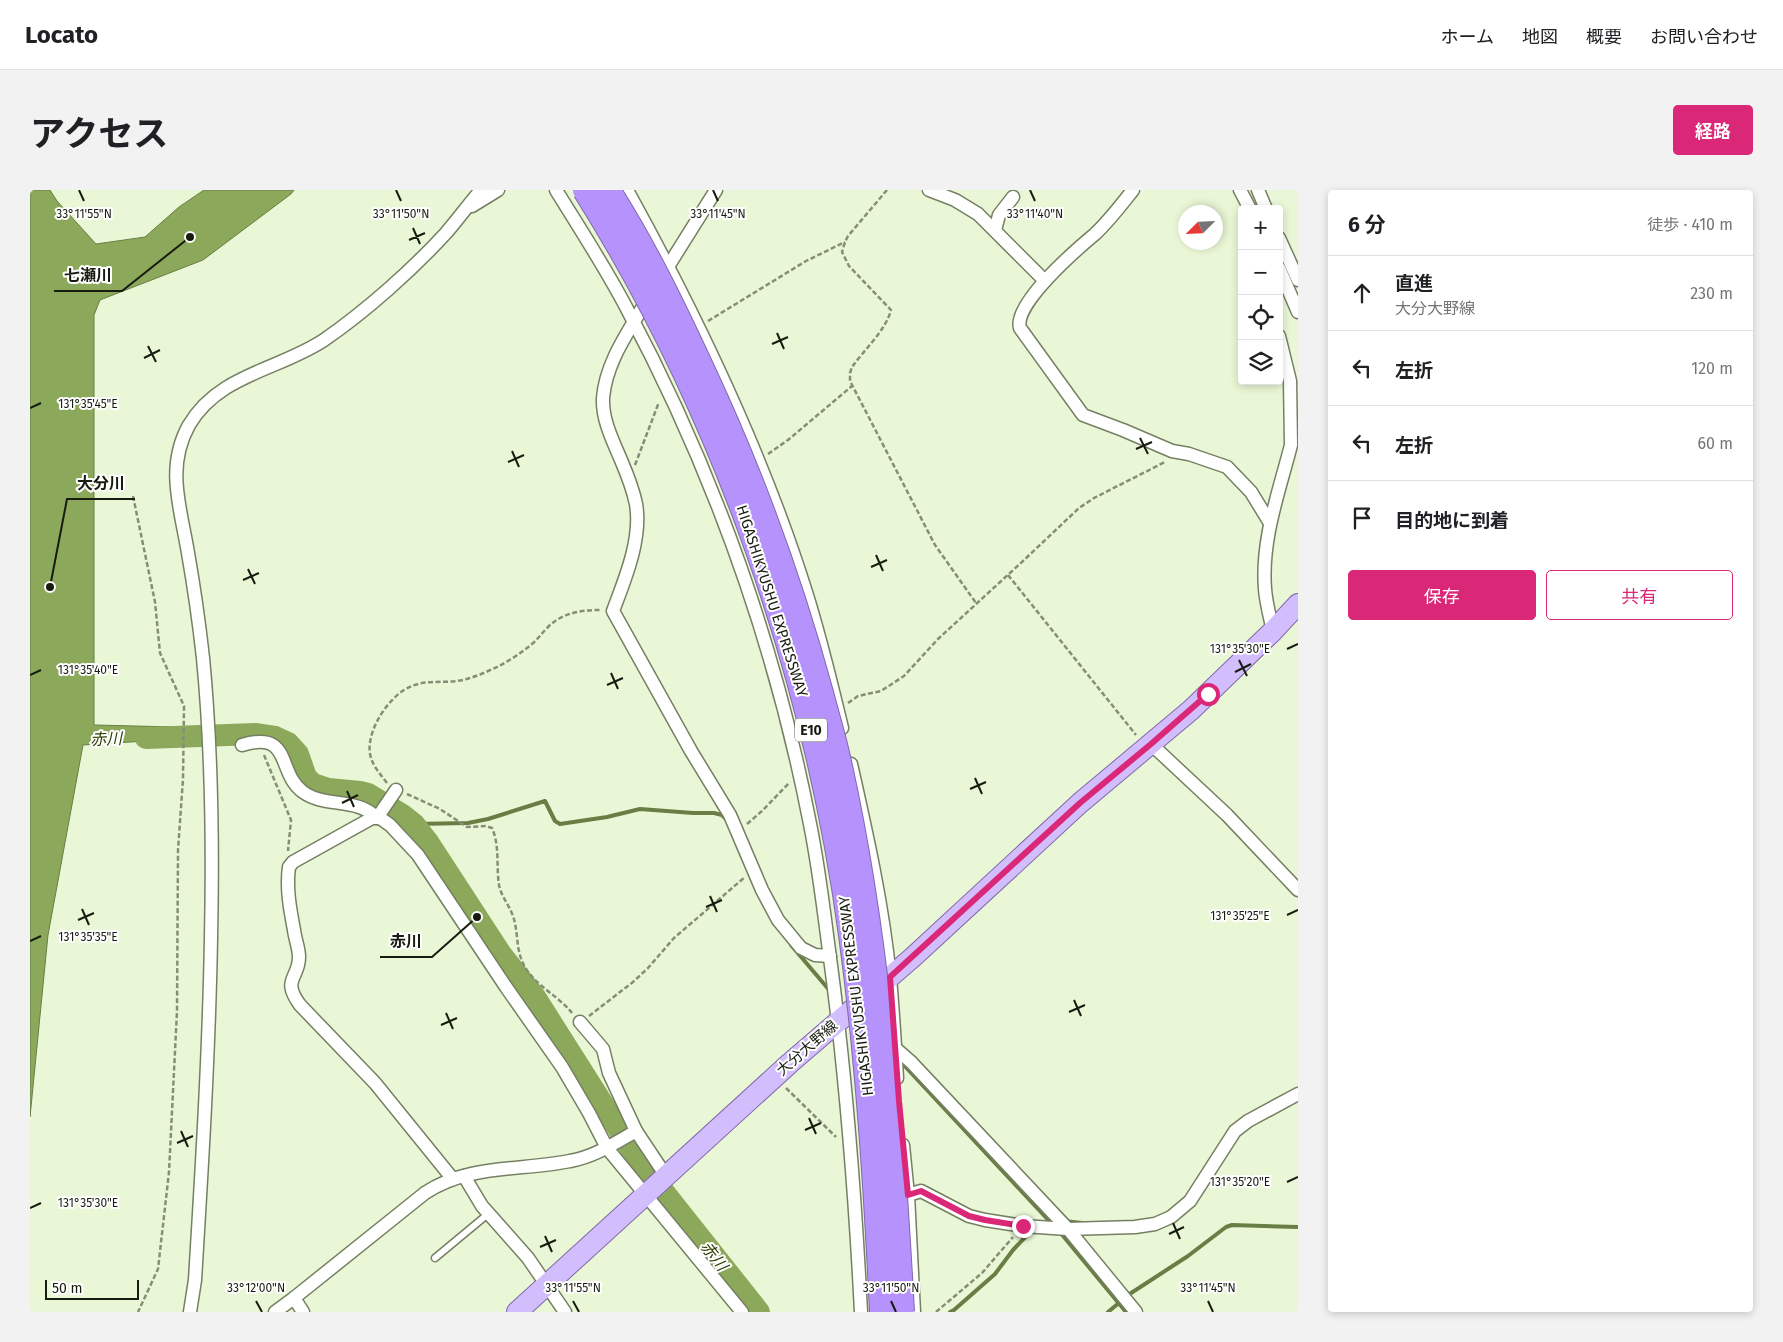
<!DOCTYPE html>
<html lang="ja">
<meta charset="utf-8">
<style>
:root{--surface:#fff;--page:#f2f2f2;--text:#202124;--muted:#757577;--line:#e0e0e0;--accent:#db2777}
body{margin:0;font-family:"Fira Sans","Noto Sans JP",sans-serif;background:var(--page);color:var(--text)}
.controls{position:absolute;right:15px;top:15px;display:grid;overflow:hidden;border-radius:5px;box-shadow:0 2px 8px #0003}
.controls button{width:45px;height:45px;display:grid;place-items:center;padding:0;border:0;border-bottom:1px solid var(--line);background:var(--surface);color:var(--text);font:25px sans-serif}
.compass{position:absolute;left:1148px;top:15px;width:45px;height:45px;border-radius:50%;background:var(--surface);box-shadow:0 2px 8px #0003;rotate:246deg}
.scale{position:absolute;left:15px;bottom:12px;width:94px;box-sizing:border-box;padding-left:5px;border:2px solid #181c10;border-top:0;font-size:14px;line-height:18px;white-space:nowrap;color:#181c10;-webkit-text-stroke:4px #fefefe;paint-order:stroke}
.stop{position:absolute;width:15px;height:15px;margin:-11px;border:4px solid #db2777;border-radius:50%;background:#fff}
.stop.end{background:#db2777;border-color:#fff;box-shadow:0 1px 5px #0008}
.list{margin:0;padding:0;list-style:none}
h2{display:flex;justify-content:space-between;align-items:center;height:65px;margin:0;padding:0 20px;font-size:21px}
h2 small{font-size:16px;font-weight:400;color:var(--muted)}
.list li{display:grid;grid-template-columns:32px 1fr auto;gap:15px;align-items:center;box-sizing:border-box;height:75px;padding:0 20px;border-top:1px solid var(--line)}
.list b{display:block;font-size:19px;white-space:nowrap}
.list p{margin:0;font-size:16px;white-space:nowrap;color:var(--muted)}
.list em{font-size:16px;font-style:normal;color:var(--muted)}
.actions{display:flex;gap:10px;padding:15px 20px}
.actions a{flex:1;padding:11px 0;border:1px solid var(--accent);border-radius:5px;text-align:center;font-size:18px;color:var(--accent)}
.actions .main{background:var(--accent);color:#fff}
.icon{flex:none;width:28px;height:28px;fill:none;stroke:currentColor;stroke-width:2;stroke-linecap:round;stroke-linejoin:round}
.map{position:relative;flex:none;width:1268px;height:1122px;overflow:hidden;border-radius:5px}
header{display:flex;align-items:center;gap:30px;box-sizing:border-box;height:70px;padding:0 25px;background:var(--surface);border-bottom:1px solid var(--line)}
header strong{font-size:24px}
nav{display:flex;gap:28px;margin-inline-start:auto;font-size:18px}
.intro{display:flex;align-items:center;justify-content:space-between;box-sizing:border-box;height:120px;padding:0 30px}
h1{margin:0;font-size:35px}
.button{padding:12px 22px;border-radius:5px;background:var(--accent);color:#fff;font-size:18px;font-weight:700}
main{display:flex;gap:30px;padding:0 30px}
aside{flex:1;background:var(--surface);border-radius:5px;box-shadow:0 2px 8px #0003}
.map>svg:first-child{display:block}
</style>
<header>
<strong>Locato</strong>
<nav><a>ホーム</a><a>地図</a><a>概要</a><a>お問い合わせ</a></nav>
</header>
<div class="intro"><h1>アクセス</h1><a class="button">経路</a></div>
<main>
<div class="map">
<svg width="1268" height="1122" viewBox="0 0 1268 1122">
<rect width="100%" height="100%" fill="#eaf7d6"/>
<polygon fill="#8ca85a" stroke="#697e44" points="0,0 20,0 27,11 66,54 115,47 149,17 174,0 264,0 261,4 173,70 70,110 64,125 64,535 147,537 148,549 53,555 18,745 0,927"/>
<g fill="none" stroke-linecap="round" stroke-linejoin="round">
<g stroke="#697e44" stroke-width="4">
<polyline points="384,634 438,633 458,629 515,611 525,631 530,634 577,627 610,619 663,623 684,623 692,625 696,629"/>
<polyline points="761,755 800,801"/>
<polyline points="870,871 1022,1034"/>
<polyline points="1034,1031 1052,1033"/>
<polyline points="1029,1041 1096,1122"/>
<polyline points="1095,1107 1158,1066 1196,1037 1202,1035 1268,1037"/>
<polyline points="920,1122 924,1120 965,1084 983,1060 1001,1041"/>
<polyline points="1078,1122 1090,1112"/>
</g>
<polyline stroke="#8ca85a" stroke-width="22" points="116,548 225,544 245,547 258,553 268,564 276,587 283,594 298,599 330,602 338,604 374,626 384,634 398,652 471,764 505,807 607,968 729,1122"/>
<defs>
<polyline id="lane" points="405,1068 458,1024"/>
<g id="street">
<path d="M 526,0 C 550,39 575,77 596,117 C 682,278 745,454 780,634 C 789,678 794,723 800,768 C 816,886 825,1004 831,1122"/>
<path d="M 597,0 C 666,125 733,265 776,402 C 790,446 801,492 812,538"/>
<polyline points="899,0 925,10 948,24 1015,91"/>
<path d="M 1103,0 C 1091,15 1079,31 1065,44 C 1047,59 983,114 990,138 L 1053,225 L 1093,240 L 1142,261 L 1159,264 L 1197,277 L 1221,302 L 1240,333"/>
<polyline points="1210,0 1220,19"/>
<polyline points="1228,0 1236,19"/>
<polyline points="442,16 468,0"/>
<polyline points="965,40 969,25 983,7"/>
<polyline points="1249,48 1268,90"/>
<polyline points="1249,78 1268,122"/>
<polyline points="634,83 686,0"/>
<path d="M 618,108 C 600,140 576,171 573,208 C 572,230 583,251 591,270 C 597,284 603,299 606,314 C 612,349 595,389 583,421 L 661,561 L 700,625 L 732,700 L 748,730 L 771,758 L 785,765 L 800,766"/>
<path d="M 1243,441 C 1240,427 1236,413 1235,399 C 1231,350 1249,302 1261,255 L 1260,191 L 1249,146"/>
<polyline points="1121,554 1197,625 1268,700"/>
<path d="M 212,555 C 263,540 246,582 273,602 C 295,618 327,607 347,628 L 366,600"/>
<path d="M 821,574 C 837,645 853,716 860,788 C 863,821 865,855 867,888"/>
<polyline points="550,832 573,859 579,883 606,941 636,986"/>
<polyline points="865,858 881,872 1038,1039 1106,1122"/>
<polyline points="873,955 878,1005 884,1122"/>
<polyline points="434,986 452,1016 498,1068 535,1122"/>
<path d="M 422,988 L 345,893 L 270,815 C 251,789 269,789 269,767 C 269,758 265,749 264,740 C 260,719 256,698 259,677 L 263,672 L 342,628 L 350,628 L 360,635 L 388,665 L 476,797 L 532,877 L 559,923 L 577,958 L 712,1122"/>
<polyline points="878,1005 891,1001 939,1026 955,1030 993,1036 1038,1039 1105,1037 1125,1034 1141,1027 1160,1011 1205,941 1218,931 1268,904"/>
<path d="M 264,1108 L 395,1003 C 438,974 491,981 540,971 C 564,967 585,953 606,941"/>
<path d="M 160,1122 L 165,1090 C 172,976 179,862 181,748 C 183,654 182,561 173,468 C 169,432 164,397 158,363 C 151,319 135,278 159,235 C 189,184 249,180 294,150 C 336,121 381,81 416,43 C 428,29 439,14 451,0"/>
<polyline points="245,1122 264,1108 273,1122"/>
</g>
<polyline id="primary" points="487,1122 760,873 882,768 1050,613 1161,520 1243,441 1268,414"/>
</defs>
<use href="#lane" stroke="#758063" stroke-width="9"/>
<use href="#street" stroke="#758063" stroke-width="15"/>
<use href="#primary" stroke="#7f69a9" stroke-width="22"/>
<g stroke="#868e77" stroke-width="2.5" stroke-dasharray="5 2.5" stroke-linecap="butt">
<path d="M 857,0 L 818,46 L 815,52 L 812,62 L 819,76 L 861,120 C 856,140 834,160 822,177 L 820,183 L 820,191 L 905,355 L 946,413"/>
<polyline points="678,131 776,71 815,52"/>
<polyline points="738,264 758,250 822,196"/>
<polyline points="605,275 629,212"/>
<polyline points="103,306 125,412 130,463 154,516 153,589 148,660 147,821 139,982 128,1079 108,1122"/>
<polyline points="978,385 1106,545"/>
<polyline points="818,513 828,506 851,501 874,486 908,449 993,371 1049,318 1064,308 1135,272"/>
<polyline points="234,565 261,630 258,661"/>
<path d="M 357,593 C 350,584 342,575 340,564 C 336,540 360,504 382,496 C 396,490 412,493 427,491 C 441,489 454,483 467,477 C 479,471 491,463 502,454 C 508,449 512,443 518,437 C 532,423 551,420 570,420"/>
<path d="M 377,604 L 410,619 L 437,637 L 456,636 L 462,638 C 470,656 466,676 469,695 C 471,706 479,715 483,726 C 488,740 486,757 492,771 C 501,794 527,804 542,823"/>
<polyline points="717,634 732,621 760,592"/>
<polyline points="559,826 603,792 618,778 644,748 715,687"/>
<polyline points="756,898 806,947"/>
<polyline points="906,1122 952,1083 983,1047"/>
</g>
<use href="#lane" stroke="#fff" stroke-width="6"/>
<use href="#street" stroke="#fff" stroke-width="12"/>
<use href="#primary" stroke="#d3befd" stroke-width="20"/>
<defs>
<g id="highway-bridge">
<path d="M 555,0 C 695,223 786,485 821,745 C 838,870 846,996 852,1122"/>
<path d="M 578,0 C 615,58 645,120 674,183 C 722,286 761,393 791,503 C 797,526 804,549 809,572 C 849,752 862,938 872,1122"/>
</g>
</defs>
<use href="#highway-bridge" stroke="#7f69a9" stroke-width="26" stroke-linecap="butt"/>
<use href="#highway-bridge" stroke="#b692fc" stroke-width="24"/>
</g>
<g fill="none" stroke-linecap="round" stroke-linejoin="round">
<polyline stroke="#db2777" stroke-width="6" points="993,1036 955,1030 939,1026 891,1001 878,1005 869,911 860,787 1050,613 1121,554 1178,504"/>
</g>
<path fill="none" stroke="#181c10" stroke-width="2" d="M 49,0 L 54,11M 366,0 L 371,11M 683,0 L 688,11M 1000,0 L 1005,11M 383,38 L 390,54M 379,50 L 395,43M 747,143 L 754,159M 742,154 L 758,147M 118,156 L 126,172M 114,168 L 130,160M 0,218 L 11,213M 1110,248 L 1118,264M 1106,259 L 1122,252M 482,261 L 489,277M 478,272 L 494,265M 846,365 L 853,381M 841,377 L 857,370M 218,379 L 225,394M 213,390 L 229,383M 1257,459 L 1268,454M 1209,470 L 1217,486M 1205,482 L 1221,474M 581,483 L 588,499M 0,485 L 11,480M 577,495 L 593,488M 945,588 L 952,604M 940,599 L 956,592M 317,601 L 324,617M 312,613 L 328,605M 680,706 L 687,722M 676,717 L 692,710M 52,719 L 59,735M 1257,725 L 1268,720M 48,730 L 64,723M 0,751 L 11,746M 1044,810 L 1051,826M 1039,822 L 1055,815M 416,823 L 423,839M 411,835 L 427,828M 779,928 L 786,944M 775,940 L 791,933M 151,941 L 158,957M 147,953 L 163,946M 1257,992 L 1268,987M 0,1018 L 11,1013M 1143,1033 L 1150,1049M 1139,1044 L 1154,1037M 515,1046 L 522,1062M 510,1057 L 526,1050M 226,1111 L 232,1122M 543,1111 L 549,1122M 861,1111 L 866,1122M 1178,1111 L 1183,1122"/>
<g text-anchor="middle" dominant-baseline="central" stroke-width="4" stroke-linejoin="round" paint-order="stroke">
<rect fill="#fefefe" stroke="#5d6057" stroke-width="1" x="765" y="528.5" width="32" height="23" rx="4"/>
<g font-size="14" font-weight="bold" fill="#181c10">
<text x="781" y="540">E10</text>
</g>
<g font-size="15" fill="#181c10" stroke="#fefefe">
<text transform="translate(742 411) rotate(72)">HIGASHIKYUSHU EXPRESSWAY</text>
<text transform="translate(826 806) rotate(-97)">HIGASHIKYUSHU EXPRESSWAY</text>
<text transform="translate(777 858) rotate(-41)">大分大野線</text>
</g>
<g font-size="16" font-style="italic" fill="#2e3f03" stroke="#fefefe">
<text transform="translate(76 549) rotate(-2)">赤川</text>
<text transform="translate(684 1066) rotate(52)">赤川</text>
</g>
</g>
<g font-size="12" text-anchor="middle" fill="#181c10" stroke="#fefefe" stroke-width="4" stroke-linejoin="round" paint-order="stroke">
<text x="54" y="28">33°11'55"N</text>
<text x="371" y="28">33°11'50"N</text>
<text x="688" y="28">33°11'45"N</text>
<text x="1005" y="28">33°11'40"N</text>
<text x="58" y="218">131°35'45"E</text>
<text x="1210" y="463">131°35'30"E</text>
<text x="58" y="484">131°35'40"E</text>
<text x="1210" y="730">131°35'25"E</text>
<text x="58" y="751">131°35'35"E</text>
<text x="1210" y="996">131°35'20"E</text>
<text x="58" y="1017">131°35'30"E</text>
<text x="226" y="1102">33°12'00"N</text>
<text x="543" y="1102">33°11'55"N</text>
<text x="861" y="1102">33°11'50"N</text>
<text x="1178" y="1102">33°11'45"N</text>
</g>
<path fill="none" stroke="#181c10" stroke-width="2" d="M160 47L92 101H24M20 397L37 309H105M447 727L402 767H350"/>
<g fill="#181c10" stroke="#fefefe" stroke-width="2">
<circle cx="160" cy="47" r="5"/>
<circle cx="20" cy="397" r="5"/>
<circle cx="447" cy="727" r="5"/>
</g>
<g font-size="16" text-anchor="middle" font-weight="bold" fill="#181c10" stroke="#fefefe" stroke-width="4" stroke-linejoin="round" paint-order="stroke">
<text x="58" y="91">七瀬川</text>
<text x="71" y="299">大分川</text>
<text x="376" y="757">赤川</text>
</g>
</svg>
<div class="controls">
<button>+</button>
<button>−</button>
<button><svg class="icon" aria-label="locate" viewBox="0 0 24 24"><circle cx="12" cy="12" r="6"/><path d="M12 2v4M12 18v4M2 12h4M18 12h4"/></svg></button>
<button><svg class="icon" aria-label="layers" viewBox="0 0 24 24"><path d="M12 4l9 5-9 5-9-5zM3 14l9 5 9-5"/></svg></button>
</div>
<svg class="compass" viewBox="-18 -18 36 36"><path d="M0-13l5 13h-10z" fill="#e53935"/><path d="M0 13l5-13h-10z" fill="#757577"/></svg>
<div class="scale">50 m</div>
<div class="stop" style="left:1178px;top:504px"></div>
<div class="stop end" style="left:993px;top:1036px"></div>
</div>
<aside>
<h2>6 分<small>徒歩 · 410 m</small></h2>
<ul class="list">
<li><svg class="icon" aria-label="ahead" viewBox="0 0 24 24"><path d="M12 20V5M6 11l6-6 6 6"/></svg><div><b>直進</b><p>大分大野線</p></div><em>230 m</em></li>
<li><svg class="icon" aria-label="left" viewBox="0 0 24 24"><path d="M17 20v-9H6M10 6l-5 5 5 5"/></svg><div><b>左折</b></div><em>120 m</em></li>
<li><svg class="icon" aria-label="left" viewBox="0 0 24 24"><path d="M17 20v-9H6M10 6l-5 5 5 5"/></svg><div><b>左折</b></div><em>60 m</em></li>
<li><svg class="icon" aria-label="arrive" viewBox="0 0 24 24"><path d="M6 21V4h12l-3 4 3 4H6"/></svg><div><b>目的地に到着</b></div></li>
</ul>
<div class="actions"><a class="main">保存</a><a>共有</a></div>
</aside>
</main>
